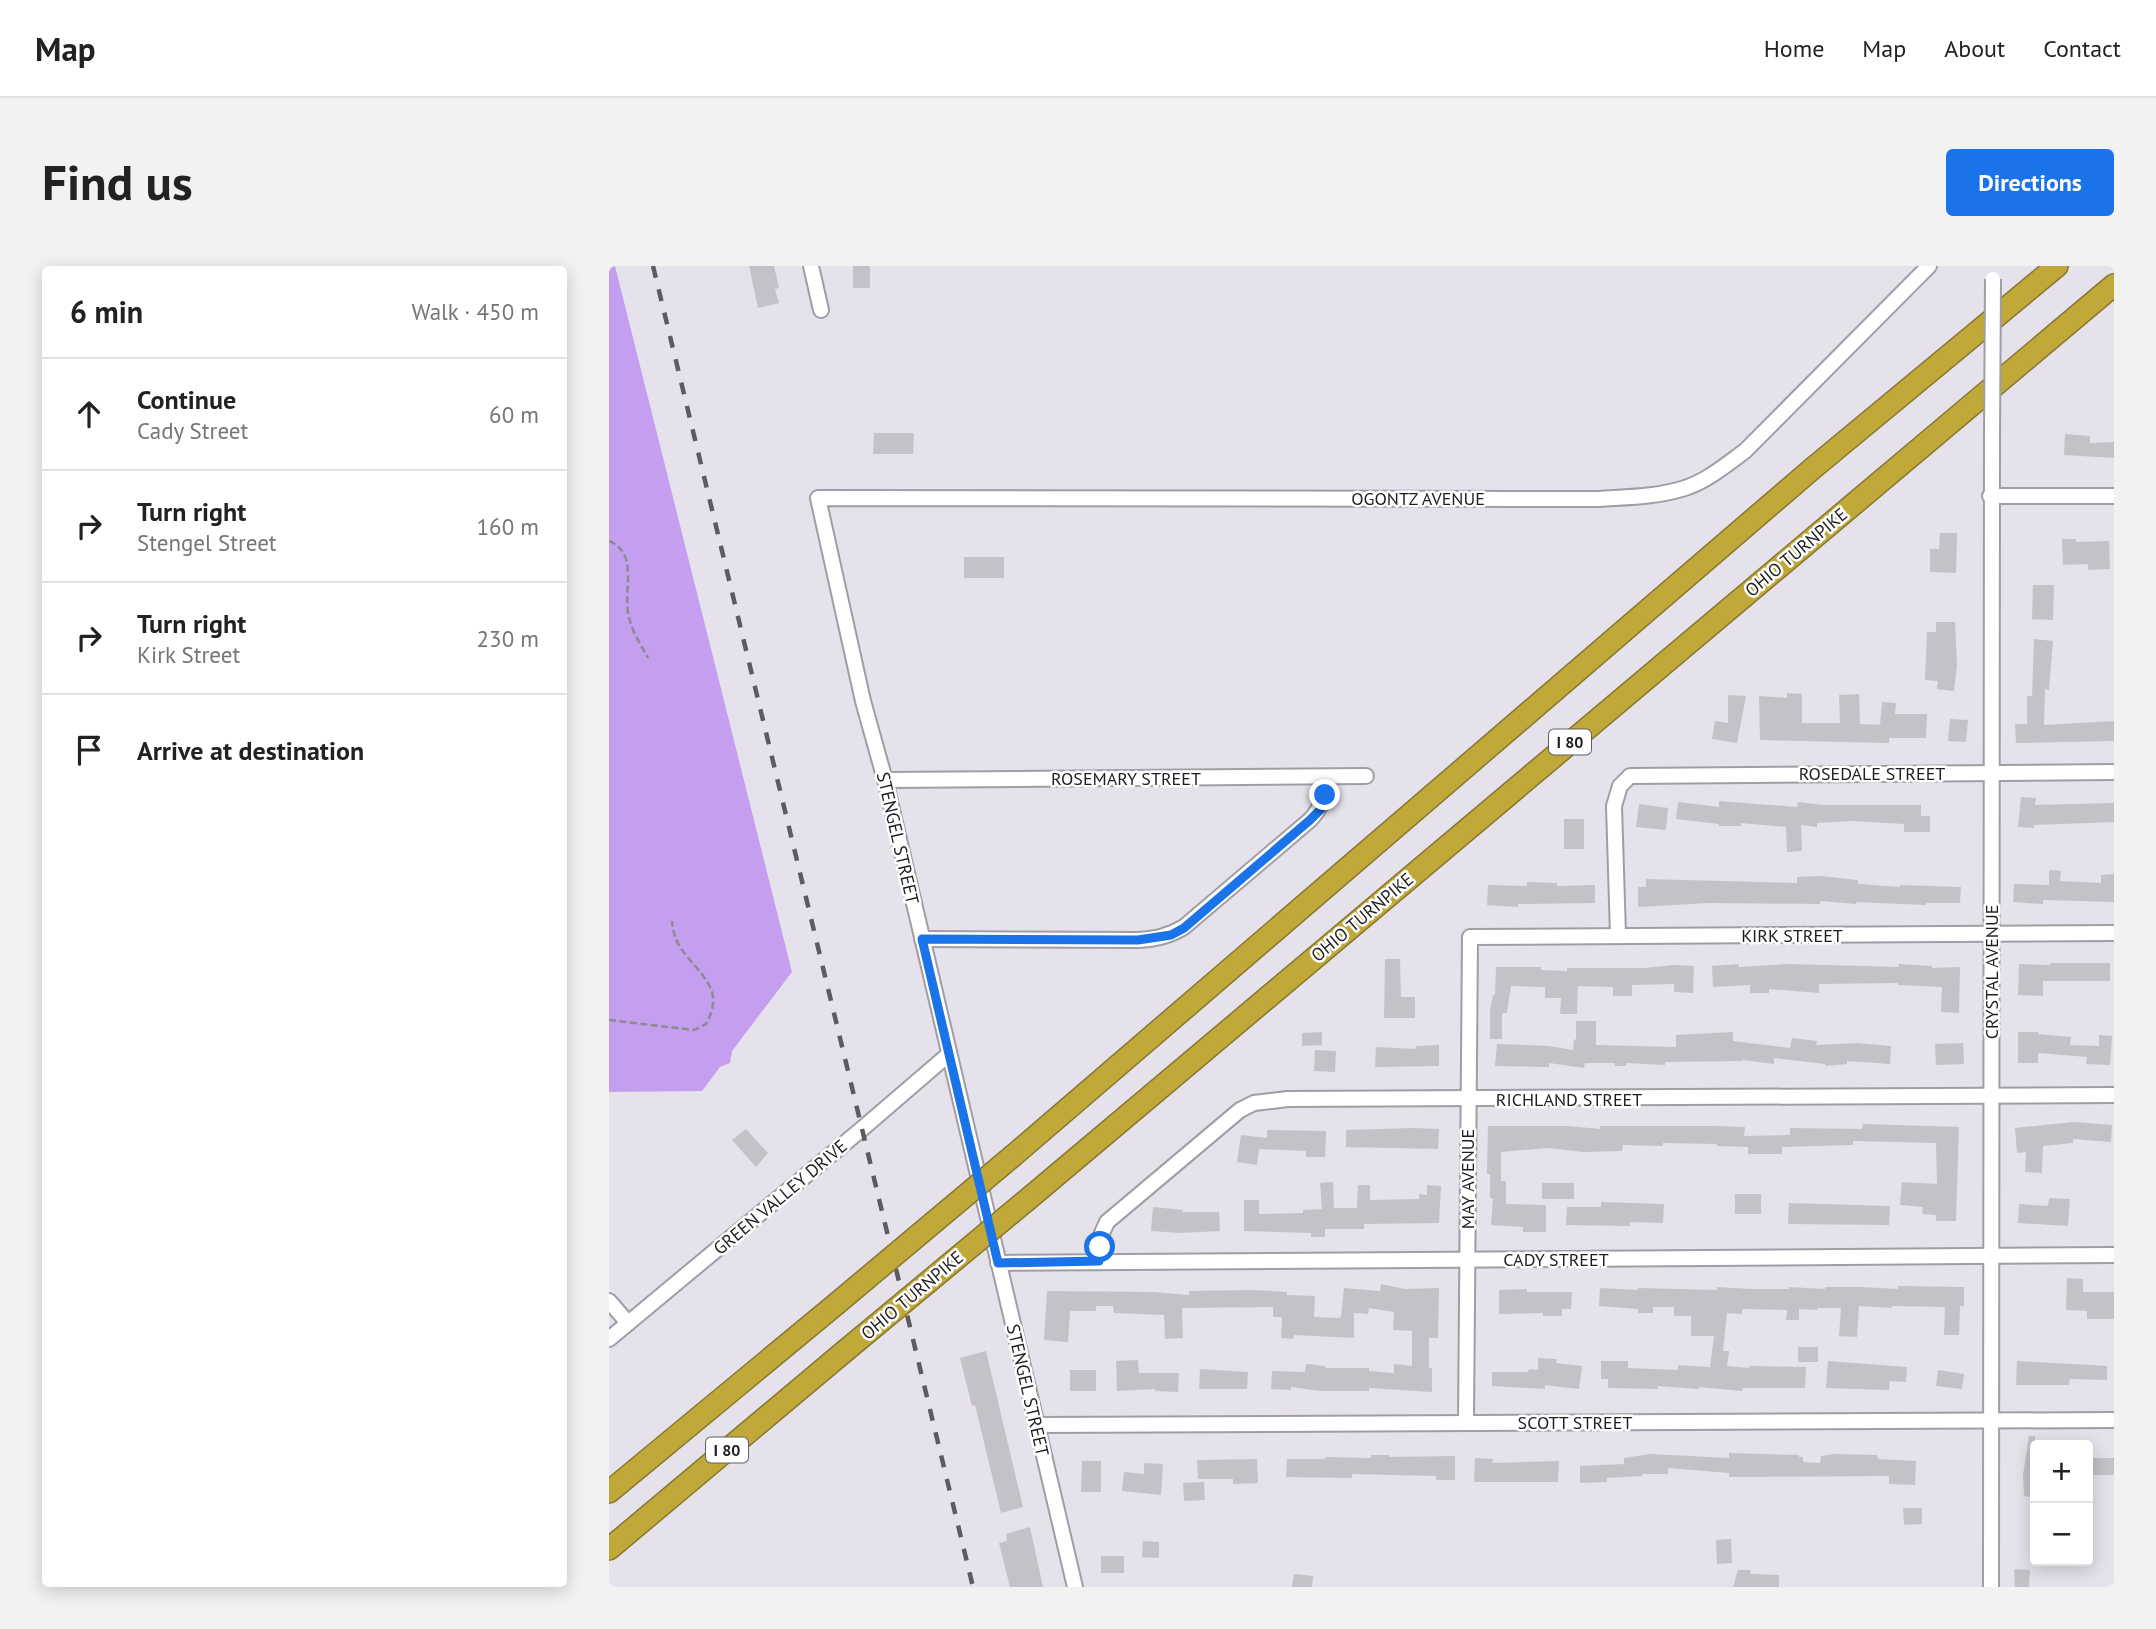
<!DOCTYPE html>
<meta charset="utf-8">
<style>
:root{--surface:#fff;--page:#f2f2f2;--text:#222;--muted:#767676;--line:#e0e0e0;--accent:#1a73e8}
body{margin:0;font-family:"PT Sans",sans-serif;background:var(--page);color:var(--text)}
.controls{position:absolute;right:21px;bottom:21px;display:grid;overflow:hidden;border-radius:7px;box-shadow:0 4px 18px #0003}
.controls button{width:63px;height:63px;display:grid;place-items:center;padding:0;border:0;border-bottom:2px solid var(--line);background:var(--surface);color:var(--text);font:35px sans-serif}
.stop{position:absolute;width:21px;height:21px;margin:-16px;border:5px solid #1a73e8;border-radius:50%;background:#fff}
.stop.end{background:#1a73e8;border-color:#fff;box-shadow:0 2px 7px #0008}
.list{margin:0;padding:0;list-style:none}
h2{display:flex;justify-content:space-between;align-items:center;height:91px;margin:0;padding:0 28px;font-size:30px}
h2 small{font-size:23px;font-weight:400;color:var(--muted)}
.list li{display:grid;grid-template-columns:46px 1fr auto;gap:21px;align-items:center;box-sizing:border-box;height:112px;padding:0 28px;border-top:2px solid var(--line)}
.list b{display:block;font-size:26px;white-space:nowrap}
.list p{margin:0;font-size:23px;white-space:nowrap;color:var(--muted)}
.list em{font-size:23px;font-style:normal;color:var(--muted)}
.icon{flex:none;width:38px;height:38px;fill:none;stroke:currentColor;stroke-width:2;stroke-linecap:round;stroke-linejoin:round}
.map{position:relative;flex:none;width:1505px;height:1321px;overflow:hidden;border-radius:7px}
header{display:flex;align-items:center;gap:42px;box-sizing:border-box;height:98px;padding:0 35px;background:var(--surface);border-bottom:2px solid var(--line)}
header strong{font-size:33px}
nav{display:flex;gap:38px;margin-inline-start:auto;font-size:24px}
.intro{display:flex;align-items:center;justify-content:space-between;box-sizing:border-box;height:168px;padding:0 42px}
h1{margin:0;font-size:49px}
.button{padding:18px 32px;border-radius:7px;background:var(--accent);color:#fff;font-size:24px;font-weight:700}
main{display:flex;gap:42px;padding:0 42px}
aside{flex:1;background:var(--surface);border-radius:7px;box-shadow:0 4px 18px #0003}
.map>svg:first-child{display:block}
</style>
<header>
<strong>Map</strong>
<nav><a>Home</a><a>Map</a><a>About</a><a>Contact</a></nav>
</header>
<div class="intro"><h1>Find us</h1><a class="button">Directions</a></div>
<main>
<aside>
<h2>6 min<small>Walk · 450 m</small></h2>
<ul class="list">
<li><svg class="icon" aria-label="ahead" viewBox="0 0 24 24"><path d="M12 20V5M6 11l6-6 6 6"/></svg><div><b>Continue</b><p>Cady Street</p></div><em>60 m</em></li>
<li><svg class="icon" aria-label="right" viewBox="0 0 24 24"><path d="M7 20v-9h11M14 6l5 5-5 5"/></svg><div><b>Turn right</b><p>Stengel Street</p></div><em>160 m</em></li>
<li><svg class="icon" aria-label="right" viewBox="0 0 24 24"><path d="M7 20v-9h11M14 6l5 5-5 5"/></svg><div><b>Turn right</b><p>Kirk Street</p></div><em>230 m</em></li>
<li><svg class="icon" aria-label="arrive" viewBox="0 0 24 24"><path d="M6 21V4h12l-3 4 3 4H6"/></svg><div><b>Arrive at destination</b></div></li>
</ul>
</aside>
<div class="map">
<svg width="1505" height="1321" viewBox="0 0 1505 1321">
<rect width="100%" height="100%" fill="#e6e2eb"/>
<polygon fill="#c49fef" points="0,0 6,0 183,706 123,785 121,797 111,801 93,825 0,826"/>
<g fill="#c4c1c9">
<polygon points="140,0 165,0 170,22 166,23 170,37 149,42"/>
<rect x="244" y="0" width="17" height="22"/>
<polygon points="265,167 305,167 304,188 264,188"/>
<polygon points="1456,168 1481,170 1481,177 1505,176 1505,192 1455,189"/>
<polygon points="1331,267 1348,267 1347,307 1321,306 1321,283 1330,283"/>
<polygon points="1453,273 1467,273 1467,276 1500,275 1501,303 1479,304 1479,298 1454,299"/>
<rect x="355" y="291" width="40" height="21"/>
<polygon points="1424,319 1445,319 1444,354 1423,353"/>
<polygon points="1327,356 1346,356 1348,399 1345,425 1328,423 1329,415 1316,414 1318,366 1327,366"/>
<polygon points="1425,373 1444,375 1440,424 1436,423 1435,459 1505,455 1505,475 1407,477 1406,458 1418,458 1418,430 1423,430"/>
<polygon points="1178,427 1193,428 1193,457 1231,457 1230,429 1250,428 1251,458 1271,459 1273,436 1287,437 1286,448 1318,448 1317,472 1280,472 1280,477 1151,474 1150,430 1178,432"/>
<polygon points="1119,429 1137,430 1128,477 1103,473 1106,455 1119,457"/>
<polygon points="1341,453 1359,454 1357,476 1339,475"/>
<polygon points="1412,531 1427,532 1426,539 1505,537 1505,556 1425,559 1425,562 1409,561"/>
<polygon points="1110,535 1188,541 1189,536 1214,539 1312,539 1312,550 1321,550 1321,566 1295,566 1295,558 1244,555 1208,557 1208,561 1192,559 1193,585 1178,586 1177,561 1132,557 1132,560 1110,560 1110,558 1067,553 1069,536 1110,541"/>
<polygon points="1030,538 1059,542 1057,564 1027,561"/>
<rect x="955" y="553" width="20" height="30"/>
<polygon points="1440,604 1452,605 1451,615 1492,617 1492,609 1505,608 1505,636 1434,634 1434,638 1404,636 1405,618 1440,619"/>
<polygon points="1211,610 1249,614 1249,618 1291,621 1291,619 1352,621 1351,637 1317,637 1317,639 1247,636 1247,638 1211,635 1211,638 1100,637 1029,641 1029,621 1037,621 1037,613 1188,617 1188,611"/>
<polygon points="918,616 948,617 948,620 986,619 986,637 909,638 909,641 878,639 879,619 918,620"/>
<polygon points="776,693 791,693 792,731 806,731 806,752 775,752"/>
<polygon points="1441,697 1501,697 1501,715 1434,715 1434,730 1409,729 1410,698 1441,699"/>
<polygon points="1130,698 1130,701 1179,698 1290,701 1290,698 1323,700 1323,702 1351,701 1350,747 1332,746 1333,721 1289,719 1289,717 1210,718 1210,727 1160,723 1160,727 1141,727 1141,719 1104,721 1103,700"/>
<polygon points="1066,699 1085,700 1084,727 1065,726 1065,718 1023,719 1023,730 1004,730 1004,721 969,720 968,748 951,748 952,732 936,732 936,721 902,720 898,747 893,747 893,773 881,773 881,745 884,729 886,729 887,701 932,701 932,704 958,705 958,702 1035,702"/>
<polygon points="967,755 987,755 987,779 1067,781 1067,769 1124,766 1124,775 1181,782 1183,772 1208,775 1207,779 1248,777 1282,780 1281,798 1238,795 1238,798 1216,800 1216,798 1165,792 1165,798 1133,794 1133,795 1056,796 1056,799 1017,797 1017,800 1006,800 1006,797 976,797 975,802 940,797 940,801 886,800 888,778 940,780 964,784 965,773 967,774"/>
<polygon points="713,766 713,779 693,780 693,767"/>
<polygon points="1409,766 1429,766 1429,768 1462,771 1461,779 1490,780 1490,769 1503,770 1501,799 1477,798 1478,791 1429,787 1429,797 1409,797"/>
<polygon points="1354,777 1355,798 1327,799 1326,778"/>
<polygon points="830,779 830,800 766,801 767,781 807,783 807,780"/>
<polygon points="706,784 727,785 726,806 705,805"/>
<polygon points="1465,856 1503,859 1502,876 1464,873 1464,877 1434,880 1433,907 1416,906 1417,886 1408,887 1406,862"/>
<polygon points="1254,858 1350,861 1347,955 1327,955 1327,949 1313,948 1314,941 1291,939 1293,916 1328,918 1327,877 1244,875 1244,879 1173,881 1173,888 1139,888 1139,881 1108,880 1108,878 1054,877 1054,880 1014,879 1013,885 975,886 939,882 892,886 892,915 897,915 897,938 937,939 937,966 914,966 914,961 882,959 884,932 881,932 881,908 878,908 879,860 959,860 991,863 991,860 1109,860 1136,861 1135,870 1181,869 1181,862 1253,863"/>
<polygon points="804,862 830,863 829,883 737,881 737,864"/>
<polygon points="137,863 159,887 147,901 123,874"/>
<polygon points="658,864 717,865 716,891 697,891 697,885 650,883 648,899 628,896 632,869 658,872"/>
<polygon points="724,916 725,942 748,942 749,919 761,919 761,934 810,933 810,928 818,929 818,919 832,920 830,957 755,958 755,963 716,963 716,971 702,971 702,967 635,965 635,934 650,934 650,948 694,947 694,944 713,943 711,917"/>
<rect x="933" y="917" width="32" height="16"/>
<rect x="1126" y="928" width="26" height="20"/>
<polygon points="1440,932 1461,933 1459,960 1409,957 1410,938 1439,940"/>
<polygon points="992,936 1055,938 1054,957 1021,956 1021,960 957,959 958,941 992,941"/>
<polygon points="1180,937 1281,940 1280,959 1179,958"/>
<polygon points="544,941 574,944 574,946 610,946 611,965 572,967 542,965"/>
<polygon points="1458,1012 1474,1013 1474,1026 1505,1026 1505,1053 1478,1053 1478,1045 1457,1044"/>
<polygon points="772,1018 796,1023 830,1022 829,1072 820,1072 820,1102 823,1102 823,1126 760,1122 760,1125 711,1125 682,1121 682,1124 662,1123 663,1105 696,1106 697,1098 716,1100 716,1102 760,1102 760,1105 785,1107 785,1098 803,1100 803,1065 784,1064 785,1046 760,1042 759,1048 745,1047 745,1072 685,1069 684,1073 672,1072 673,1051 664,1051 664,1041 573,1042 574,1072 556,1073 555,1049 505,1047 504,1040 487,1040 487,1045 461,1045 459,1076 435,1074 438,1025 545,1026 580,1029 580,1025 645,1024 678,1026 678,1029 706,1030 705,1051 728,1052 732,1051 735,1022 771,1025"/>
<polygon points="1289,1020 1355,1021 1355,1040 1351,1040 1350,1069 1335,1069 1336,1041 1283,1040 1282,1042 1250,1040 1248,1071 1230,1070 1232,1042 1208,1042 1208,1044 1190,1043 1190,1054 1177,1054 1178,1044 1133,1043 1133,1048 1118,1047 1114,1085 1120,1085 1118,1100 1140,1102 1140,1100 1197,1101 1196,1122 1134,1122 1133,1125 1090,1121 1090,1123 1049,1120 1049,1123 999,1122 999,1113 992,1113 992,1095 1019,1095 1019,1102 1069,1104 1069,1099 1101,1101 1105,1070 1082,1070 1082,1050 1065,1050 1065,1041 1044,1041 1044,1047 1029,1047 1029,1043 990,1040 991,1022 1029,1024 1029,1022 1108,1024 1108,1021 1141,1023 1180,1023 1180,1021 1216,1023 1216,1021 1252,1021 1289,1023"/>
<polygon points="918,1023 918,1026 963,1026 962,1043 953,1043 953,1050 934,1050 934,1047 890,1048 890,1024"/>
<rect x="1189" y="1081" width="20" height="15"/>
<polygon points="377,1085 414,1241 392,1247 366,1139 363,1140 351,1092"/>
<polygon points="929,1092 948,1093 947,1097 973,1100 970,1123 936,1119 936,1123 883,1120 883,1106 919,1106 920,1103 929,1104"/>
<polygon points="529,1094 530,1107 570,1107 569,1126 546,1125 546,1123 508,1125 507,1095"/>
<polygon points="1219,1095 1298,1101 1297,1116 1281,1115 1280,1124 1217,1122"/>
<polygon points="1408,1095 1498,1100 1498,1114 1461,1113 1460,1119 1407,1119"/>
<polygon points="591,1103 639,1106 638,1123 590,1123"/>
<rect x="461" y="1104" width="26" height="21"/>
<polygon points="1329,1104 1355,1108 1353,1123 1327,1120"/>
<polygon points="1420,1170 1426,1170 1426,1231 1415,1230 1414,1209"/>
<polygon points="1120,1187 1190,1189 1190,1191 1194,1191 1194,1196 1211,1197 1212,1190 1225,1188 1268,1189 1269,1193 1307,1195 1306,1219 1280,1218 1280,1210 1120,1211 1120,1207 1059,1202 1059,1208 1033,1208 1033,1210 998,1212 998,1216 971,1217 971,1200 1015,1198 1015,1192 1041,1188 1120,1192"/>
<polygon points="762,1189 780,1189 780,1191 846,1190 846,1214 827,1214 827,1210 743,1208 743,1212 677,1211 678,1193 716,1193 716,1191 762,1192"/>
<polygon points="866,1192 884,1193 883,1197 950,1195 949,1216 865,1216"/>
<rect x="1479" y="1192" width="26" height="17"/>
<polygon points="648,1193 649,1217 624,1218 624,1213 589,1213 588,1194"/>
<polygon points="473,1195 492,1195 492,1226 472,1226"/>
<polygon points="535,1197 554,1198 552,1229 513,1225 515,1206 535,1208"/>
<polygon points="595,1216 596,1234 575,1235 574,1217"/>
<polygon points="1294,1242 1313,1242 1313,1258 1295,1259"/>
<polygon points="421,1261 434,1321 401,1321 390,1277 398,1275 397,1268"/>
<polygon points="1122,1273 1123,1297 1108,1298 1107,1274"/>
<polygon points="534,1275 550,1276 550,1292 533,1291"/>
<rect x="492" y="1290" width="23" height="17"/>
<polygon points="1405,1303 1421,1304 1420,1321 1406,1321"/>
<polygon points="1129,1304 1141,1304 1142,1308 1170,1309 1170,1321 1124,1321"/>
<polygon points="685,1308 704,1310 703,1321 683,1321"/>
</g>
<g fill="none" stroke-linecap="round" stroke-linejoin="round">
<defs>
<g id="minor">
<polyline points="202,0 212,44"/>
<polyline points="1381,230 1505,230"/>
<polyline points="276,514 757,510"/>
<polyline points="1009,669 1005,540 1011,520 1021,510 1505,506"/>
<path d="M 313,673 L 529,674 C 547,673 560,670 575,661 L 701,554 C 714,540 716,530 716,511"/>
<polyline points="490,995 493,967 498,956 631,844 645,837 679,833 1505,829"/>
<polyline points="389,997 1505,989"/>
<polyline points="0,1035 19,1057"/>
<polyline points="0,1073 254,862 340,788"/>
<polyline points="857,1156 861,671 1505,667"/>
<polyline points="428,1159 1505,1154"/>
<path d="M 466,1321 L 276,514 L 254,435 L 209,232 L 990,233 C 1019,231 1048,231 1076,222 C 1098,215 1118,198 1136,185 L 1320,0"/>
<polyline points="1382,1321 1383,169"/>
</g>
<g id="highway">
<polyline points="405,889 1203,203 1448,0"/>
<polyline points="418,934 1505,19"/>
<polyline points="0,1226 226,1039"/>
<polyline points="0,1283 236,1085"/>
</g>
</defs>
<use href="#minor" stroke="#a09da5" stroke-width="18"/>
<use href="#highway" stroke="#877730" stroke-width="24"/>
<g stroke="#8d8a91" stroke-width="2.5" stroke-dasharray="7 3.5" stroke-linecap="butt">
<path d="M 0,275 C 31,288 13,325 20,351 C 23,366 32,379 39,392"/>
<path d="M 0,754 L 85,764 L 97,758 C 100,752 104,744 104,737 C 107,717 81,697 71,681 C 66,673 64,665 63,655"/>
</g>
<use href="#minor" stroke="#fff" stroke-width="14"/>
<use href="#highway" stroke="#c0a839" stroke-width="21"/>
<polyline stroke="#5d5b60" stroke-width="4.5" stroke-dasharray="12 12" stroke-linecap="butt" points="44,0 364,1321"/>
<defs>
<polyline id="minor-bridge" points="1383,169 1384,13"/>
<g id="highway-bridge">
<polyline points="226,1039 405,889"/>
<polyline points="236,1085 418,934"/>
</g>
</defs>
<use href="#minor-bridge" stroke="#a09da5" stroke-width="18" stroke-linecap="butt"/>
<use href="#highway-bridge" stroke="#877730" stroke-width="24" stroke-linecap="butt"/>
<use href="#minor-bridge" stroke="#fff" stroke-width="14"/>
<use href="#highway-bridge" stroke="#c0a839" stroke-width="21"/>
</g>
<g fill="none" stroke-linecap="round" stroke-linejoin="round">
<polyline stroke="#1a73e8" stroke-width="9" points="491,981 490,995 389,997 313,673 529,674 562,669 575,662 701,554 712,543 716,529"/>
</g>
<g text-anchor="middle" dominant-baseline="central" stroke-width="5" stroke-linejoin="round" paint-order="stroke">
<g fill="#fff" stroke="#626163" stroke-width="2">
<rect x="940" y="463.5" width="42" height="25" rx="5"/>
<rect x="97" y="1171.5" width="42" height="25" rx="5"/>
</g>
<g font-size="16" font-weight="bold" fill="#1e1d20">
<text x="961" y="476">I 80</text>
<text x="118" y="1184">I 80</text>
</g>
<g font-size="18" fill="#1e1d20" stroke="#fff">
<text x="809" y="232">OGONTZ AVENUE</text>
<text transform="translate(1187 286) rotate(-40)">OHIO TURNPIKE</text>
<text x="1263" y="507">ROSEDALE STREET</text>
<text x="517" y="512">ROSEMARY STREET</text>
<text transform="translate(289 572) rotate(77)">STENGEL STREET</text>
<text transform="translate(753 651) rotate(-40)">OHIO TURNPIKE</text>
<text x="1183" y="669">KIRK STREET</text>
<text transform="translate(1382 706) rotate(-90)">CRYSTAL AVENUE</text>
<text x="960" y="833">RICHLAND STREET</text>
<text transform="translate(858 913) rotate(-90)">MAY AVENUE</text>
<text transform="translate(171 931) rotate(-40)">GREEN VALLEY DRIVE</text>
<text x="947" y="993">CADY STREET</text>
<text transform="translate(303 1029) rotate(-40)">OHIO TURNPIKE</text>
<text transform="translate(419 1124) rotate(77)">STENGEL STREET</text>
<text x="966" y="1156">SCOTT STREET</text>
</g>
</g>
</svg>
<div class="controls">
<button>+</button>
<button>−</button>
</div>
<div class="stop" style="left:491px;top:981px"></div>
<div class="stop end" style="left:716px;top:529px"></div>
</div>
</main>
